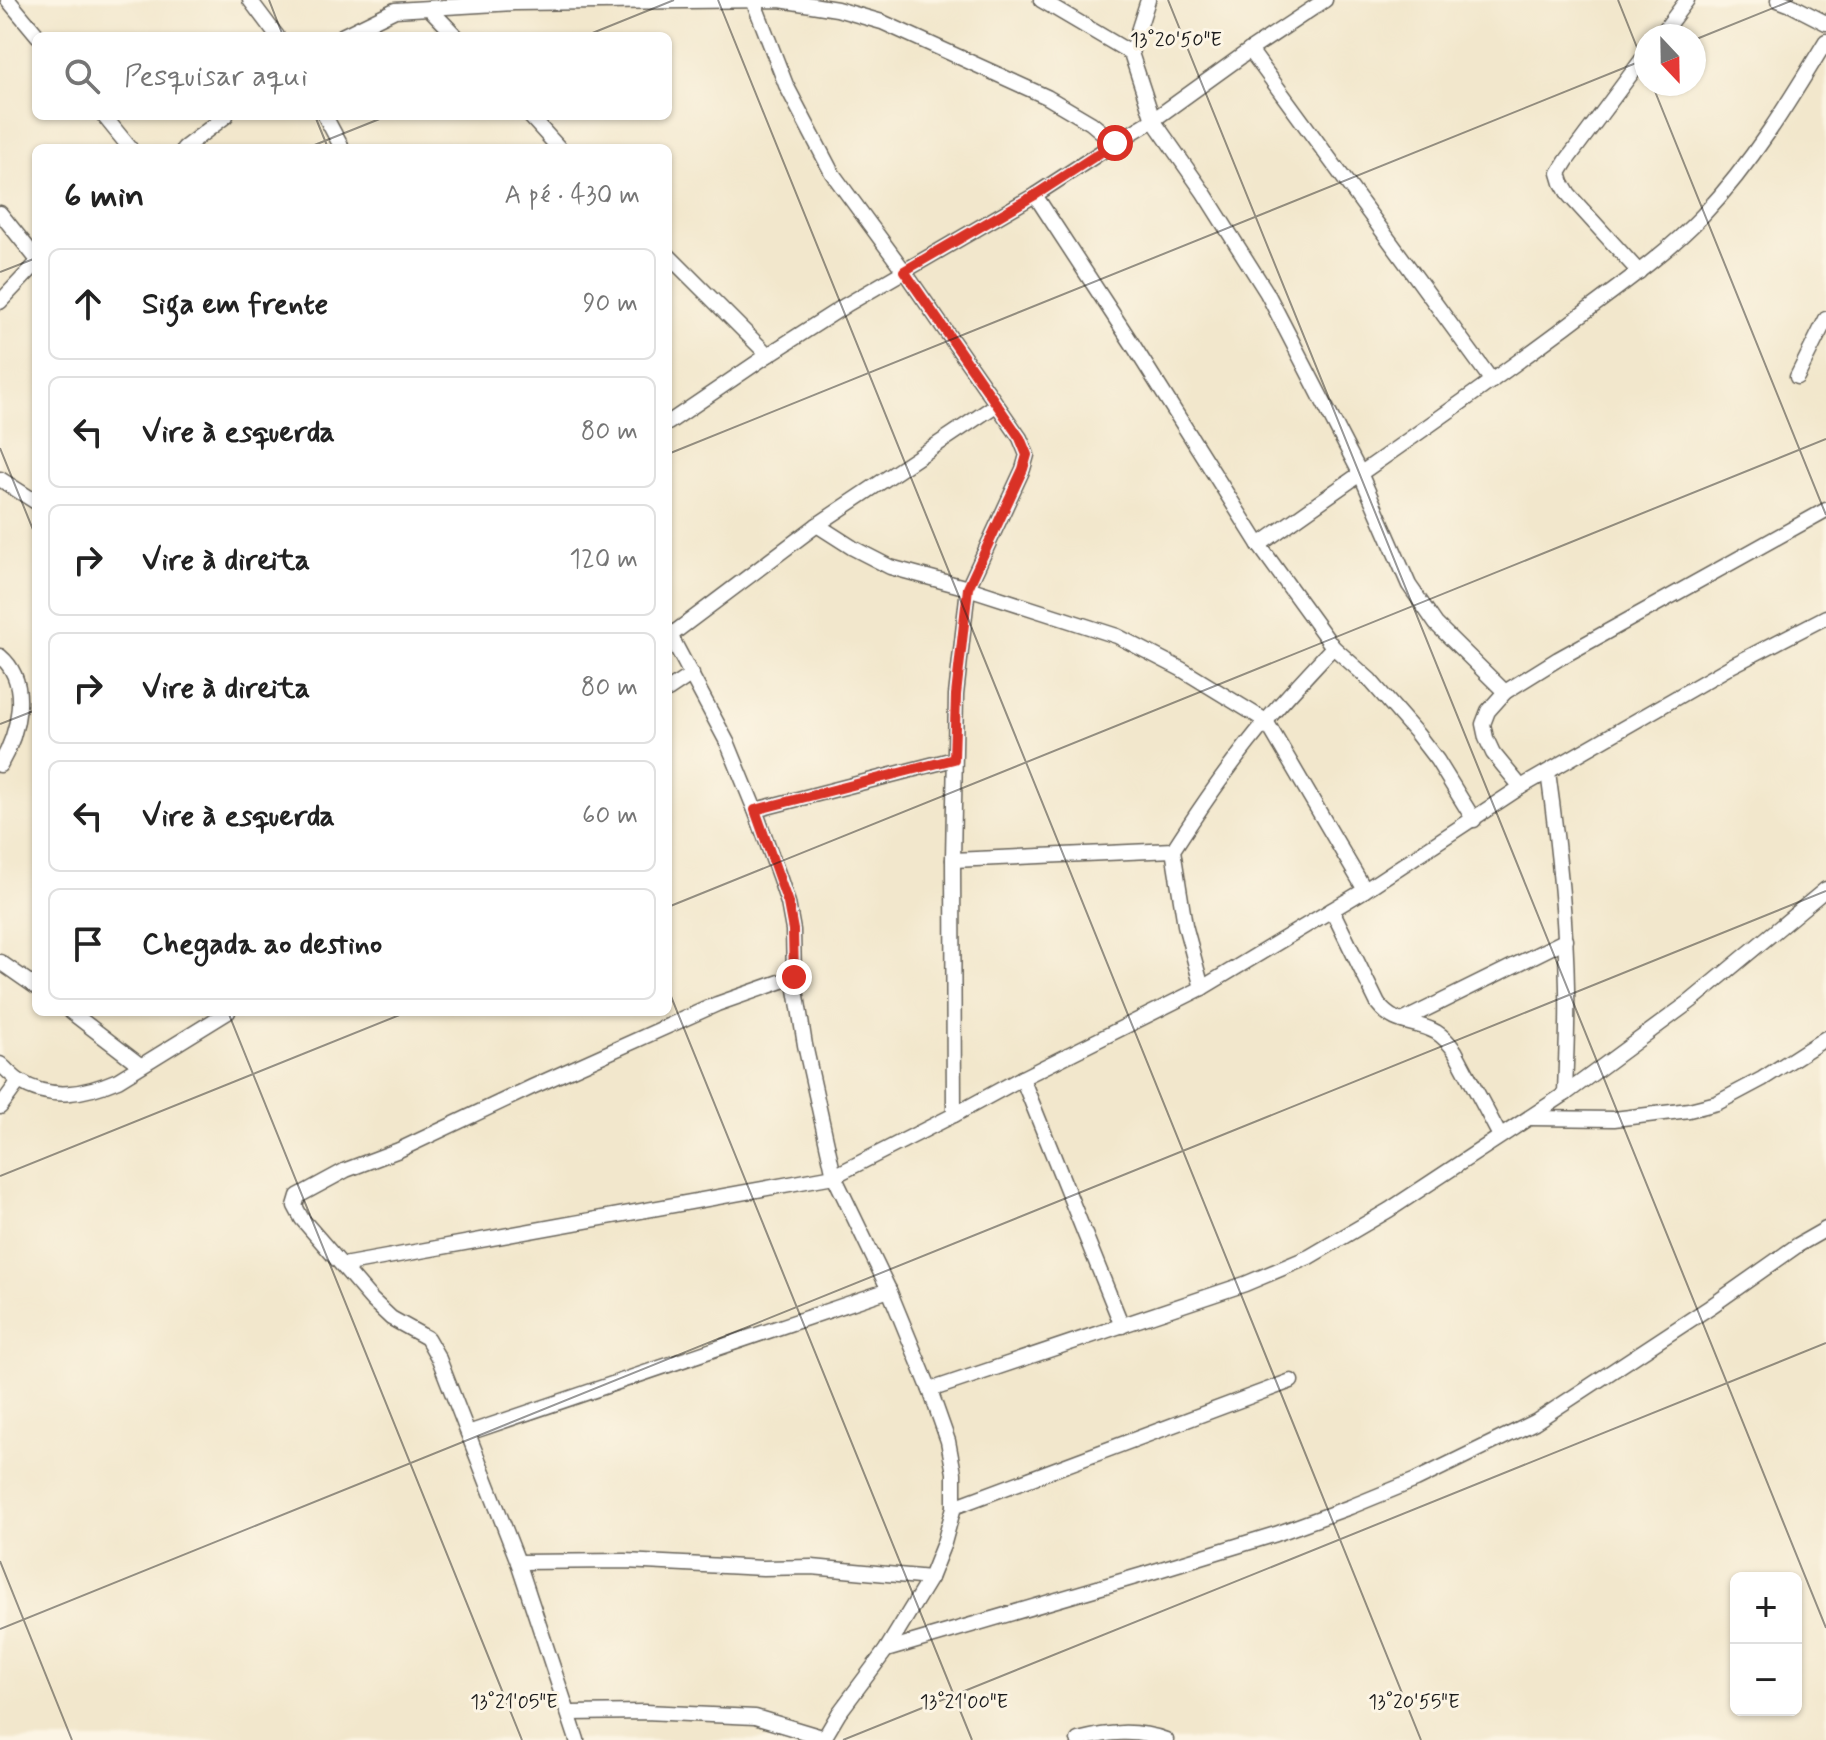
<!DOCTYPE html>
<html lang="pt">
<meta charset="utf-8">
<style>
:root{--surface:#fff;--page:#f6f6f6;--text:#222;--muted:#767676;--line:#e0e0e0}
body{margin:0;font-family:Mynerve,sans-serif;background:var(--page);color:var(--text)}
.controls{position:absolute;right:24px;bottom:24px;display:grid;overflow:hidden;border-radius:12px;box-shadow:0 2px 6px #0004}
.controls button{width:72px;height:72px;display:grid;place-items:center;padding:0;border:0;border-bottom:2px solid var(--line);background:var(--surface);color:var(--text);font:40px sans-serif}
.compass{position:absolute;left:1634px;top:24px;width:72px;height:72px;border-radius:50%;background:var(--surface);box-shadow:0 2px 6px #0004;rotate:158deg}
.stop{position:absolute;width:24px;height:24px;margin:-18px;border:6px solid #d93025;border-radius:50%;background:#fff}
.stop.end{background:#d93025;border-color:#fff;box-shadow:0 2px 8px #0008}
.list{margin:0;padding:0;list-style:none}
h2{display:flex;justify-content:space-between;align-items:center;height:104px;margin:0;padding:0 32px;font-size:34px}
h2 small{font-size:26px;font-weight:400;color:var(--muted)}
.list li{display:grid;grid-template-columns:52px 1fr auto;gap:24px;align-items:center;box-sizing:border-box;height:112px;margin:0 16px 16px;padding:0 16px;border:2px solid var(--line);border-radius:12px}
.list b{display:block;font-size:30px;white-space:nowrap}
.list em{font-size:26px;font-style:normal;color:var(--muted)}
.icon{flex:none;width:44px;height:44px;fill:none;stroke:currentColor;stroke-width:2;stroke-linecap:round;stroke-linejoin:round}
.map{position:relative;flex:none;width:1826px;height:1740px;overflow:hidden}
.search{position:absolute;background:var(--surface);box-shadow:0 2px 6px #0004;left:32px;top:32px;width:640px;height:88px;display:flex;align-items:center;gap:20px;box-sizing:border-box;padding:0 28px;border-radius:12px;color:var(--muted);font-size:30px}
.panel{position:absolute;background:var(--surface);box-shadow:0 2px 6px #0004;left:32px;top:144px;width:640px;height:872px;border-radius:12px}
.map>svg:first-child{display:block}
</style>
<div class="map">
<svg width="1826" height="1740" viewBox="0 0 1826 1740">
<rect width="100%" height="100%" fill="#fcf5e5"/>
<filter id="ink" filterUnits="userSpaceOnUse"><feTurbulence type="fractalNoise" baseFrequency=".0125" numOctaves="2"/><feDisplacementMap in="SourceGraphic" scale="16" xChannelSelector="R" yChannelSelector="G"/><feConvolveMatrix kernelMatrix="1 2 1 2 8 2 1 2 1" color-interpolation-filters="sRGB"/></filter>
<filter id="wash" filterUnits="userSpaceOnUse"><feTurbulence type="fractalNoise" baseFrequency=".006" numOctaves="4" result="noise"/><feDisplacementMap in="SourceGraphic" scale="32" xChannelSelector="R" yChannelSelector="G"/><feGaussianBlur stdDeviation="1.8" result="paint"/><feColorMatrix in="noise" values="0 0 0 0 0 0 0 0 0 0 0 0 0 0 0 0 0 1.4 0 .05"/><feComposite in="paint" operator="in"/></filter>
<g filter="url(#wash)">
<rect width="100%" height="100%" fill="#f2e7cc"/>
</g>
<g filter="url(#ink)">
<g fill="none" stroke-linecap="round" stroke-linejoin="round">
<defs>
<g id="street">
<polyline points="8,0 38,36"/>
<polyline points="250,0 277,36"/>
<polyline points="753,0 786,85 832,173 904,271 1020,438 1027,455 1023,469 968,588 956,695 953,860 954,1115"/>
<polyline points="1041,0 1131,53"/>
<polyline points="1148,0 1131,53 1153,120 1204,193 1267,293 1360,473 1409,585 1436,624 1505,692"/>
<polyline points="1778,0 1791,5 1826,23"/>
<polyline points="429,8 456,36"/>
<polyline points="342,36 395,10 514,3 780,0 837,9 882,22 1047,97 1091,123 1115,143"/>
<polyline points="1660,36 1687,0"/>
<polyline points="1250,50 1492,381"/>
<polyline points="104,116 130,148"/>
<polyline points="325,116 342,148"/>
<polyline points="530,116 559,148"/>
<polyline points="184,148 226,116"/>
<polyline points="1035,195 1133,345 1259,545 1333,647 1370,680 1417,734 1437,760 1474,820"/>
<polyline points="0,213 36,258"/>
<polyline points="668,255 768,355"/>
<polyline points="1639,272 1569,195 1562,183 1559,173 1567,160 1646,54"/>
<polyline points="0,302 36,264"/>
<polyline points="1797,377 1826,319"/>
<polyline points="668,423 768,355 846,305 1035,195 1115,143 1153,120 1250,50 1325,0"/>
<polyline points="0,479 36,502"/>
<polyline points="817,525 853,548 890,567 968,588 1117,636 1181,669 1266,721 1365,890"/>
<path d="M 1259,545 C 1360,473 1462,404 1561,330 C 1609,293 1661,259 1703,215 C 1752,163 1789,102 1826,41"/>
<polyline points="668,631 728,744 755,810 779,876 788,903 793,930 794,977 805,1045 834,1176 889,1290 930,1390 948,1441 954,1473 954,1507 944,1543 930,1578 886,1650 839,1713 823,1740"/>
<polyline points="671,635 817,525 996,405"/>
<path d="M 0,656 C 32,683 18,734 0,765"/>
<polyline points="668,690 692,674"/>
<path d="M 1548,772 C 1558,844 1566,916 1567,989 C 1568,1024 1566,1059 1565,1094"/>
<polyline points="1521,787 1493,753 1486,738 1483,724 1488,711 1505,692 1558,659 1826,510"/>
<polyline points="755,810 954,759"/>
<polyline points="953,860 1173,850"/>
<path d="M 1332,910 L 1378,1004 C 1397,1028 1413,1019 1436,1032 C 1444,1037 1450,1044 1455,1051 L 1500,1136"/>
<polyline points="0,962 36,987"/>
<path d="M 1202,988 L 1185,925 L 1173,850 C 1202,805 1232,761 1267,720 C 1288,695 1311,671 1333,647"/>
<polyline points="71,1012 140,1065"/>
<polyline points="1402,1021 1566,940"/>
<path d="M 0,1064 C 6,1069 12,1076 19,1081 C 51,1101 85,1094 118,1080 L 228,1012"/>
<polyline points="1022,1078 1122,1326"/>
<polyline points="0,1107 19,1081"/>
<polyline points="1530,1118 1614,1119 1689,1110 1717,1103 1762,1079 1826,1038"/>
<polyline points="343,1265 834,1176 954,1115 1022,1078 1202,988 1365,890 1521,787 1733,665 1826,617"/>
<polyline points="930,1390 1245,1284 1309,1257 1389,1210 1565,1094 1691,1001 1826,889"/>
<polyline points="468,1433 889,1290"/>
<polyline points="954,1507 1291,1381"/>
<polyline points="518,1562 625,1561 763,1568 812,1567 930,1578"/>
<polyline points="886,1650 1142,1575 1276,1534 1350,1507 1416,1480 1535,1422 1710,1307 1798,1245 1826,1229"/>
<polyline points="570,1713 645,1712 755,1717 825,1738"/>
<polyline points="577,1740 518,1562 439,1359 427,1338 391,1318 372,1300 302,1219 295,1206 298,1196 346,1170 399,1150 532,1087 717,1004 794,977"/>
<path d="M 1078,1740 C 1108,1732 1136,1729 1166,1740"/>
</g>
</defs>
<use href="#street" stroke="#67635a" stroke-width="17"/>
<use href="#street" stroke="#fff" stroke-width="14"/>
</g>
</g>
<g fill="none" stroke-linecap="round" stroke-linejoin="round" filter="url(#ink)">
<polyline stroke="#d93025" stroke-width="10" points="794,977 793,930 788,903 755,810 954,759 956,695 968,588 1023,469 1027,455 1020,438 904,271 1035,195 1115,143"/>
</g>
<path fill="none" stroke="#1c1c1c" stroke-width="2" stroke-opacity="0.45" d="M 269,0 L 283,36M 718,0 L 1421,1740M 1168,0 L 1826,1628M 1618,0 L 1646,70M 585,36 L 674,0M 1694,40 L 1793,0M 1652,84 L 1826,515M 315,116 L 328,148M 307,148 L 387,116M 0,272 L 36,258M 0,448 L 36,537M 668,454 L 1646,59M 0,724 L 36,710M 668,907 L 1826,439M 668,989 L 972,1740M 228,1012 L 522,1740M 0,1176 L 407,1012M 0,1561 L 72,1740M 0,1629 L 1826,891M 843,1740 L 1826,1343"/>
<g font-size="20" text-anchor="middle" fill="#1c1c1c" stroke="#fcf5e5" stroke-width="6" stroke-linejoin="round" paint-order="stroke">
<text x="1176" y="46">13°20'50"E</text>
<text x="514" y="1708">13°21'05"E</text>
<text x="964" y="1708">13°21'00"E</text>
<text x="1414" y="1708">13°20'55"E</text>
</g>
</svg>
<div class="controls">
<button>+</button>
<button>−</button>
</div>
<svg class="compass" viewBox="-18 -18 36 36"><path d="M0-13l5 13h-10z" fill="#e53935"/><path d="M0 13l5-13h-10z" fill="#767676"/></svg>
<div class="stop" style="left:1115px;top:143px"></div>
<div class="stop end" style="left:794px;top:977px"></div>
<div class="search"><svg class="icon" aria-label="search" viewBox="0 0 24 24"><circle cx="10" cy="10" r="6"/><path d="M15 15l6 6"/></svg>Pesquisar aqui</div>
<section class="panel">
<h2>6 min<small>A pé · 430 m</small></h2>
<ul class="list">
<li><svg class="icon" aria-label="ahead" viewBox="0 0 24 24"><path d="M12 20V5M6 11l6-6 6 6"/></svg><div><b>Siga em frente</b></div><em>90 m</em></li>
<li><svg class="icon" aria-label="left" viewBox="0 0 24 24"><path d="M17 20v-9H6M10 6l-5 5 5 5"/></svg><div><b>Vire à esquerda</b></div><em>80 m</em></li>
<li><svg class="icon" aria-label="right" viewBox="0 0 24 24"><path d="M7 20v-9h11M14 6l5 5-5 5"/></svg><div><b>Vire à direita</b></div><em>120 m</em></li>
<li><svg class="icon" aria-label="right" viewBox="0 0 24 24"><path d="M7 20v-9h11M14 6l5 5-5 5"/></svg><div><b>Vire à direita</b></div><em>80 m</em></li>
<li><svg class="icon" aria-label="left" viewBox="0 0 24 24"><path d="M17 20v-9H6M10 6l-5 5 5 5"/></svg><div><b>Vire à esquerda</b></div><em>60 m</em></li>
<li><svg class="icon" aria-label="arrive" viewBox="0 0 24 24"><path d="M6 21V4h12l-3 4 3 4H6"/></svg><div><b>Chegada ao destino</b></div></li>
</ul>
</section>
</div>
